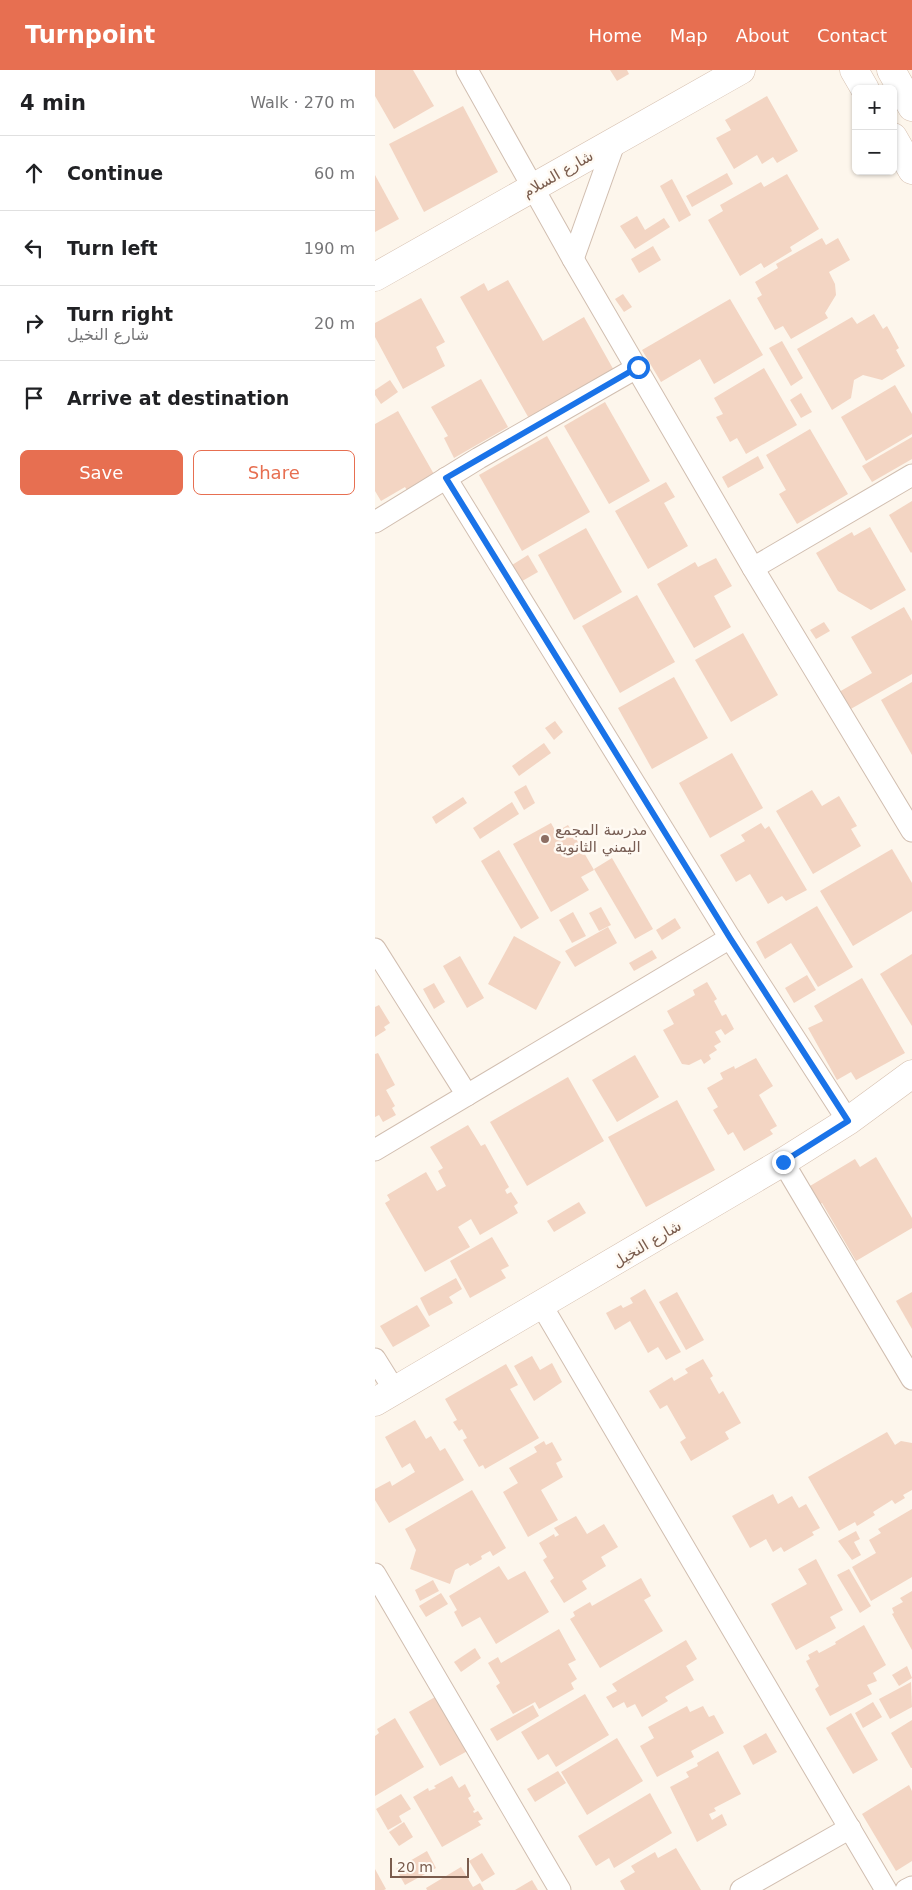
<!DOCTYPE html>
<meta charset="utf-8">
<style>
:root{--surface:#fff;--page:#f6f6f6;--text:#202124;--muted:#757577;--line:#e0e0e0;--accent:#e76f51}
body{margin:0;font-family:"DejaVu Sans",Vazirmatn,sans-serif;background:var(--page);color:var(--text)}
.controls{position:absolute;right:15px;top:15px;display:grid;overflow:hidden;border-radius:8px;box-shadow:0 1px 4px #0004}
.controls button{width:45px;height:45px;display:grid;place-items:center;padding:0;border:0;border-bottom:1px solid var(--line);background:var(--surface);color:var(--text);font:25px sans-serif}
.scale{position:absolute;left:15px;bottom:12px;width:79px;box-sizing:border-box;padding-left:5px;border:2px solid #7a5c4d;border-top:0;font-size:14px;line-height:18px;white-space:nowrap;color:#7a5c4d;-webkit-text-stroke:4px #fffaf3;paint-order:stroke}
.stop{position:absolute;width:15px;height:15px;margin:-11px;border:4px solid #1a73e8;border-radius:50%;background:#fff}
.stop.end{background:#1a73e8;border-color:#fff;box-shadow:0 1px 5px #0008}
.list{margin:0;padding:0;list-style:none}
h2{display:flex;justify-content:space-between;align-items:center;height:65px;margin:0;padding:0 20px;font-size:21px}
h2 small{font-size:16px;font-weight:400;color:var(--muted)}
.list li{display:grid;grid-template-columns:32px 1fr auto;gap:15px;align-items:center;box-sizing:border-box;height:75px;padding:0 20px;border-top:1px solid var(--line)}
.list b{display:block;font-size:19px;white-space:nowrap}
.list p{margin:0;font-size:16px;white-space:nowrap;color:var(--muted)}
.list em{font-size:16px;font-style:normal;color:var(--muted)}
.actions{display:flex;gap:10px;padding:15px 20px}
.actions a{flex:1;padding:11px 0;border:1px solid var(--accent);border-radius:8px;text-align:center;font-size:18px;color:var(--accent)}
.actions .main{background:var(--accent);color:#fff}
.icon{flex:none;width:28px;height:28px;fill:none;stroke:currentColor;stroke-width:2;stroke-linecap:round;stroke-linejoin:round}
.map{position:relative;flex:none;width:537px;height:1820px;overflow:hidden}
header{display:flex;align-items:center;gap:30px;box-sizing:border-box;height:70px;padding:0 25px;background:var(--accent);color:#fff}
header strong{font-size:24px}
nav{display:flex;gap:28px;margin-inline-start:auto;font-size:18px}
main{display:flex}
aside{flex:1;background:var(--surface)}
.map>svg:first-child{display:block}
</style>
<header>
<strong>Turnpoint</strong>
<nav><a>Home</a><a>Map</a><a>About</a><a>Contact</a></nav>
</header>
<main>
<aside>
<h2>4 min<small>Walk · 270 m</small></h2>
<ul class="list">
<li><svg class="icon" aria-label="ahead" viewBox="0 0 24 24"><path d="M12 20V5M6 11l6-6 6 6"/></svg><div><b>Continue</b></div><em>60 m</em></li>
<li><svg class="icon" aria-label="left" viewBox="0 0 24 24"><path d="M17 20v-9H6M10 6l-5 5 5 5"/></svg><div><b>Turn left</b></div><em>190 m</em></li>
<li><svg class="icon" aria-label="right" viewBox="0 0 24 24"><path d="M7 20v-9h11M14 6l5 5-5 5"/></svg><div><b>Turn right</b><p>شارع النخيل</p></div><em>20 m</em></li>
<li><svg class="icon" aria-label="arrive" viewBox="0 0 24 24"><path d="M6 21V4h12l-3 4 3 4H6"/></svg><div><b>Arrive at destination</b></div></li>
</ul>
<div class="actions"><a class="main">Save</a><a>Share</a></div>
</aside>
<div class="map">
<svg width="537" height="1820" viewBox="0 0 537 1820">
<rect width="100%" height="100%" fill="#fdf6ec"/>
<g fill="#f3d5c3">
<polygon points="0,0 38,0 59,36 19,59 0,26"/>
<polygon points="235,0 252,0 254,4 242,11"/>
<polygon points="392,26 423,81 402,93 398,87 387,94 382,85 359,99 341,68 356,60 350,50"/>
<polygon points="88,36 123,102 49,142 14,74"/>
<polygon points="352,103 358,114 317,137 311,126"/>
<polygon points="412,104 444,159 415,177 417,181 389,198 386,193 365,206 333,150 348,141 345,135 386,112 389,117"/>
<polygon points="0,105 24,149 0,162"/>
<polygon points="297,109 316,145 304,152 285,116"/>
<polygon points="262,146 270,160 289,148 295,157 260,179 245,156"/>
<polygon points="447,168 451,175 463,168 475,190 454,202 460,214 461,225 450,243 453,248 416,269 408,256 400,260 382,228 387,225 380,212 403,198 401,194"/>
<polygon points="278,176 286,190 264,203 256,189"/>
<polygon points="133,210 168,271 209,247 241,304 156,352 85,227 109,213 113,221"/>
<polygon points="248,224 257,237 249,242 240,229"/>
<polygon points="46,228 70,272 61,277 70,296 28,319 0,267 0,253"/>
<polygon points="355,229 388,285 339,314 325,289 286,312 267,280"/>
<polygon points="499,244 508,259 512,256 524,278 521,280 530,296 507,310 488,305 479,310 476,328 457,340 422,279 477,247 482,254"/>
<polygon points="407,271 428,308 416,316 394,278"/>
<polygon points="389,298 422,355 371,384 362,368 355,372 341,347 348,344 339,328"/>
<polygon points="106,309 133,357 79,388 69,368 73,366 56,337"/>
<polygon points="15,310 23,322 6,334 0,325 0,320"/>
<polygon points="520,315 537,344 537,364 491,391 466,347"/>
<polygon points="426,323 437,342 426,348 415,330"/>
<polygon points="230,332 275,411 234,434 189,356"/>
<polygon points="23,341 60,406 33,422 30,417 6,431 0,421 0,354"/>
<polygon points="435,359 473,424 422,454 404,424 411,420 391,385"/>
<polygon points="172,366 215,442 147,481 104,405"/>
<polygon points="537,367 537,389 497,412 487,396"/>
<polygon points="383,386 389,398 353,418 347,407"/>
<polygon points="291,412 300,427 289,433 313,476 273,499 240,441"/>
<polygon points="537,431 537,482 536,483 514,445"/>
<polygon points="495,457 531,520 496,540 463,521 441,483 477,462 479,466"/>
<polygon points="211,458 247,522 199,550 163,485"/>
<polygon points="153,485 163,502 142,514 132,498"/>
<polygon points="341,488 357,516 339,526 356,557 319,578 282,514 320,492 323,497"/>
<polygon points="262,525 300,592 245,623 207,556"/>
<polygon points="529,537 537,551 537,604 474,640 464,622 497,603 476,567"/>
<polygon points="449,552 455,561 441,569 435,560"/>
<polygon points="368,563 403,625 356,652 320,590"/>
<polygon points="299,607 333,668 277,699 243,638"/>
<polygon points="537,612 537,685 506,630"/>
<polygon points="180,651 188,662 179,670 170,658"/>
<polygon points="169,673 176,683 144,706 137,696"/>
<polygon points="357,683 388,738 335,768 304,713"/>
<polygon points="151,715 160,733 149,740 139,722"/>
<polygon points="437,720 447,736 464,726 482,756 476,759 486,776 438,804 401,741"/>
<polygon points="88,727 92,733 61,754 57,747"/>
<polygon points="137,732 144,744 105,769 98,758"/>
<polygon points="176,753 181,762 193,755 219,800 206,807 214,820 176,842 138,774"/>
<polygon points="386,753 390,759 394,756 432,820 411,831 407,826 393,834 375,804 361,812 345,785 370,771 366,765"/>
<polygon points="517,779 537,813 537,841 478,876 445,821"/>
<polygon points="124,780 164,848 146,859 106,791"/>
<polygon points="237,788 278,859 260,869 219,799"/>
<polygon points="442,836 478,897 443,917 416,873 390,889 381,872"/>
<polygon points="226,837 236,855 224,861 214,843"/>
<polygon points="198,842 211,866 197,873 184,850"/>
<polygon points="300,848 306,858 287,870 281,860"/>
<polygon points="233,857 242,873 200,897 190,881"/>
<polygon points="139,866 186,892 161,940 113,914"/>
<polygon points="277,880 282,888 259,901 254,893"/>
<polygon points="537,884 537,956 505,904"/>
<polygon points="85,886 109,928 92,938 68,896"/>
<polygon points="432,905 441,920 419,933 410,918"/>
<polygon points="487,908 530,983 481,1010 476,1002 462,1010 433,958 448,951 439,936"/>
<polygon points="332,912 342,929 339,931 347,946 351,944 359,959 350,965 346,959 340,962 346,972 339,976 342,980 334,985 336,989 329,994 326,989 314,995 307,994 288,960 299,954 292,941 320,925 318,920"/>
<polygon points="59,913 70,932 59,939 48,919"/>
<polygon points="4,935 15,953 9,957 11,960 0,967 0,937"/>
<polygon points="3,983 20,1015 11,1020 20,1036 17,1038 21,1045 8,1052 4,1045 0,1047 0,984"/>
<polygon points="260,985 284,1027 242,1052 217,1010"/>
<polygon points="381,988 398,1016 384,1025 402,1056 395,1060 398,1064 369,1081 358,1062 353,1065 338,1040 343,1037 332,1018 348,1009 345,1003 359,996 360,999"/>
<polygon points="193,1007 229,1071 152,1116 115,1052"/>
<polygon points="302,1030 340,1100 271,1137 233,1067"/>
<polygon points="93,1055 106,1076 110,1074 134,1117 130,1120 132,1124 136,1122 143,1133 139,1136 143,1143 105,1165 96,1149 83,1157 95,1177 50,1202 10,1133 15,1130 12,1125 51,1102 62,1121 71,1116 63,1101 68,1098 55,1077"/>
<polygon points="501,1087 537,1148 537,1158 481,1191 447,1133 445,1134 435,1116 480,1089 485,1097"/>
<polygon points="204,1132 211,1143 179,1162 172,1151"/>
<polygon points="117,1167 134,1196 126,1200 131,1208 95,1228 75,1191"/>
<polygon points="81,1208 87,1219 74,1227 78,1233 54,1246 45,1228"/>
<polygon points="270,1219 306,1282 291,1290 283,1277 273,1283 255,1251 240,1260 231,1243 246,1235 248,1238 258,1233 255,1228"/>
<polygon points="302,1222 329,1270 311,1280 284,1232"/>
<polygon points="537,1222 537,1259 521,1231"/>
<polygon points="42,1235 55,1256 18,1277 5,1256"/>
<polygon points="157,1286 165,1300 177,1293 187,1312 159,1331 139,1296"/>
<polygon points="328,1289 338,1306 335,1308 344,1324 348,1321 366,1353 350,1362 354,1369 316,1391 305,1372 311,1368 292,1335 285,1339 274,1321 297,1307 299,1311 313,1303 310,1299"/>
<polygon points="131,1294 143,1315 135,1319 164,1368 110,1399 108,1395 104,1397 88,1370 92,1368 87,1359 84,1361 78,1352 82,1350 70,1329"/>
<polygon points="40,1350 51,1369 56,1366 65,1381 70,1378 89,1410 14,1453 0,1430 0,1419 15,1411 17,1416 40,1402 35,1393 27,1398 10,1367"/>
<polygon points="512,1362 520,1375 526,1371 537,1373 537,1420 528,1425 530,1428 520,1434 517,1430 498,1442 500,1445 482,1456 480,1452 464,1461 433,1407"/>
<polygon points="169,1371 171,1375 177,1372 187,1390 181,1393 188,1407 166,1420 183,1450 153,1467 128,1422 143,1413 134,1398 162,1382 159,1377"/>
<polygon points="97,1420 131,1478 118,1486 115,1481 106,1486 107,1489 95,1496 93,1493 80,1500 75,1514 35,1499 41,1480 30,1459"/>
<polygon points="398,1424 403,1434 417,1426 424,1438 431,1434 445,1458 437,1462 439,1465 409,1482 406,1477 398,1482 391,1469 375,1478 357,1446"/>
<polygon points="537,1439 537,1507 496,1531 477,1497 501,1483 494,1470 506,1463 503,1459"/>
<polygon points="201,1446 212,1464 229,1454 243,1477 226,1487 231,1496 207,1511 212,1519 189,1533 175,1511 179,1508 168,1490 172,1487 164,1473 179,1464 180,1467 184,1465 179,1458"/>
<polygon points="481,1461 485,1469 479,1472 486,1485 477,1490 463,1471"/>
<polygon points="441,1489 468,1540 455,1547 461,1558 421,1580 396,1534 432,1514 423,1499"/>
<polygon points="124,1496 133,1510 150,1501 174,1542 121,1574 105,1547 87,1557 79,1542 82,1540 74,1526"/>
<polygon points="474,1499 496,1536 485,1543 462,1505"/>
<polygon points="266,1508 276,1526 269,1530 288,1561 225,1598 195,1549 200,1546 198,1542 215,1532 217,1536"/>
<polygon points="58,1510 64,1521 45,1531 40,1520"/>
<polygon points="537,1521 537,1580 517,1544 519,1543 517,1538 528,1532 525,1528"/>
<polygon points="66,1523 73,1534 51,1547 44,1536"/>
<polygon points="489,1555 511,1595 498,1603 502,1611 492,1615 497,1624 455,1646 440,1619 444,1616 431,1591 435,1589 433,1585 442,1580 444,1583 461,1574 460,1572"/>
<polygon points="184,1559 201,1590 193,1594 202,1609 196,1613 199,1619 164,1639 160,1632 138,1644 121,1616 125,1613 113,1593 123,1587 126,1593"/>
<polygon points="311,1570 322,1589 311,1596 319,1610 290,1627 293,1631 267,1647 260,1634 252,1638 249,1632 238,1638 231,1627 242,1621 237,1614"/>
<polygon points="100,1578 106,1588 86,1602 79,1592"/>
<polygon points="532,1596 537,1608 524,1616 517,1605"/>
<polygon points="536,1612 537,1637 515,1649 504,1629"/>
<polygon points="67,1623 98,1678 65,1696 34,1642"/>
<polygon points="210,1624 234,1665 181,1697 173,1684 163,1690 146,1662"/>
<polygon points="498,1632 507,1647 488,1658 480,1643"/>
<polygon points="158,1635 164,1646 122,1671 115,1659"/>
<polygon points="312,1636 315,1642 328,1636 334,1647 339,1645 349,1663 316,1681 319,1687 282,1707 265,1676 279,1668 273,1657"/>
<polygon points="476,1643 503,1690 478,1704 451,1658"/>
<polygon points="20,1648 49,1697 0,1726 0,1666 4,1663 2,1659"/>
<polygon points="537,1650 537,1698 536,1698 516,1663"/>
<polygon points="391,1663 402,1682 378,1695 368,1676"/>
<polygon points="242,1668 268,1711 212,1745 186,1702"/>
<polygon points="343,1681 366,1724 339,1738 341,1741 334,1744 337,1750 347,1744 352,1755 322,1772 295,1717 314,1707 311,1702 323,1696 322,1693"/>
<polygon points="183,1701 191,1713 160,1732 152,1719"/>
<polygon points="77,1706 84,1718 90,1714 96,1726 93,1728 100,1740 98,1741 99,1743 103,1741 108,1749 103,1751 106,1755 67,1777 38,1727 53,1718 54,1721 61,1718 59,1716"/>
<polygon points="534,1715 537,1721 537,1791 521,1801 487,1744"/>
<polygon points="275,1723 297,1763 239,1798 234,1788 221,1796 203,1766"/>
<polygon points="26,1724 36,1739 24,1746 27,1752 13,1760 1,1739"/>
<polygon points="29,1752 38,1767 24,1776 14,1762"/>
<polygon points="301,1778 326,1820 250,1820 245,1811 260,1802 256,1796 280,1782 283,1788"/>
<polygon points="52,1781 61,1798 30,1815 21,1799"/>
<polygon points="107,1783 120,1804 107,1812 94,1791"/>
<polygon points="86,1797 98,1817 105,1813 109,1820 52,1820 51,1818"/>
<polygon points="0,1799 11,1819 9,1820 0,1820"/>
<polygon points="157,1810 163,1820 140,1820"/>
</g>
<g fill="none" stroke-linecap="round" stroke-linejoin="round">
<defs>
<g id="street">
<polyline points="92,0 198,189 378,498 537,761"/>
<polyline points="198,189 240,71"/>
<polyline points="71,408 355,868 473,1051"/>
<polyline points="0,452 104,388 263,297"/>
<polyline points="378,498 537,405"/>
<polyline points="0,879 92,1025"/>
<polyline points="0,1080 355,868"/>
<polyline points="408,1092 537,1309"/>
<polyline points="167,1236 511,1820"/>
<polyline points="0,1289 20,1321"/>
<polyline points="0,1504 185,1820"/>
<polyline points="366,1820 475,1758"/>
<polyline points="531,1820 537,1817"/>
</g>
<g id="secondary">
<polyline points="479,0 490,19"/>
<polyline points="516,0 537,37"/>
<polyline points="518,67 537,100"/>
<polyline points="0,207 366,0"/>
<polyline points="0,1332 408,1092 473,1051 537,1004"/>
</g>
</defs>
<use href="#street" stroke="#d1beb0" stroke-width="23"/>
<use href="#secondary" stroke="#d6c0b0" stroke-width="29"/>
<use href="#street" stroke="#fff" stroke-width="21"/>
<use href="#secondary" stroke="#fff" stroke-width="28"/>
</g>
<g fill="none" stroke-linecap="round" stroke-linejoin="round">
<polyline stroke="#1a73e8" stroke-width="6" points="263,297 71,408 355,868 473,1051 408,1092"/>
</g>
<circle fill="#8d6e63" stroke="#fffaf3" stroke-width="2" cx="170" cy="769" r="5"/>
<g text-anchor="middle" dominant-baseline="central" stroke-width="5" stroke-linejoin="round" paint-order="stroke">
<g font-size="15" fill="#7a5c4d" stroke="#fffaf3">
<text transform="translate(183 104) rotate(-30)">شارع السلام</text>
<text transform="translate(272 1174) rotate(-31)">شارع النخيل</text>
</g>
<g font-size="15" fill="#785e54" stroke="#fffaf3" text-anchor="start">
<text x="180" y="760">مدرسة المجمع<tspan x="180" dy="17">اليمني الثانوية</tspan></text>
</g>
</g>
</svg>
<div class="controls">
<button>+</button>
<button>−</button>
</div>
<div class="scale">20 m</div>
<div class="stop" style="left:263px;top:297px"></div>
<div class="stop end" style="left:408px;top:1092px"></div>
</div>
</main>
